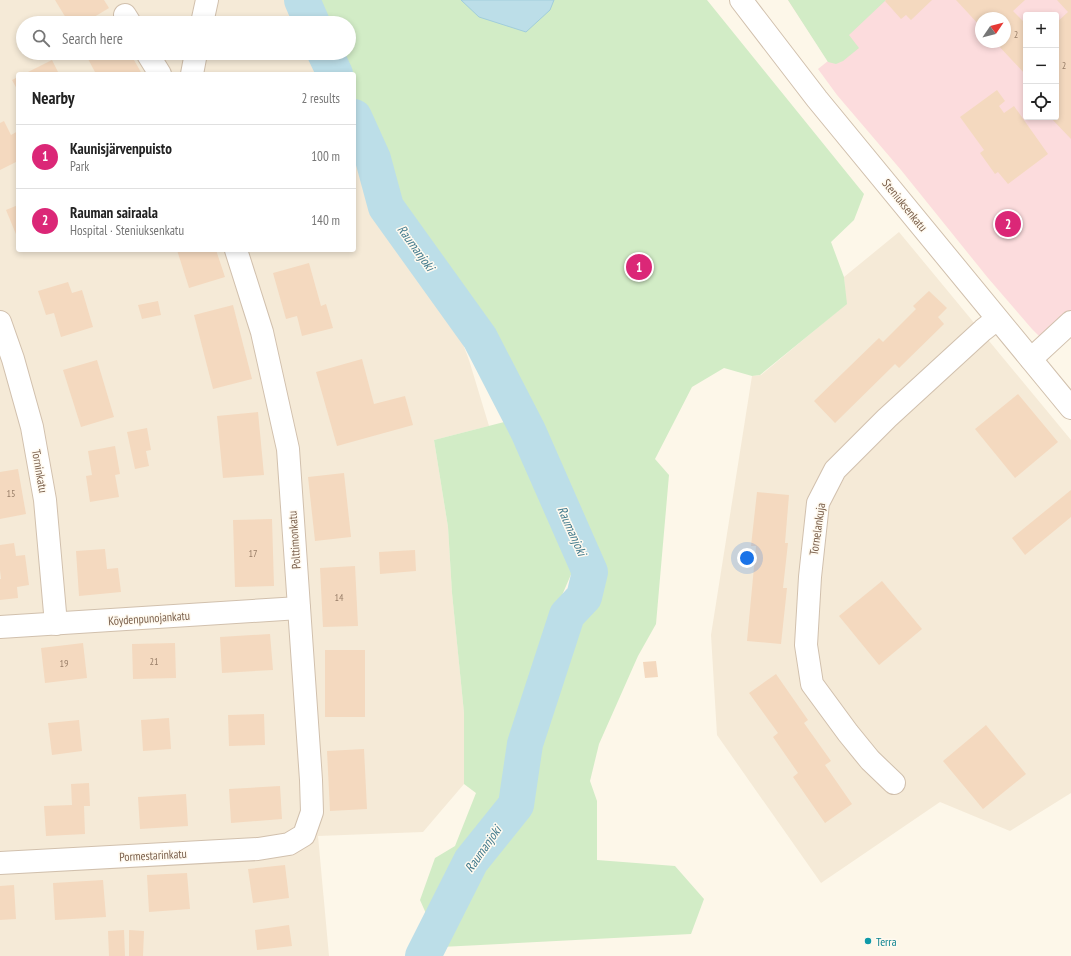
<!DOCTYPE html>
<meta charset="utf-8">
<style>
:root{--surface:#fff;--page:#f2f2f2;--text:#222;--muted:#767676;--line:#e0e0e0;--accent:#db2777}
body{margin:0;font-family:"PT Sans Narrow",sans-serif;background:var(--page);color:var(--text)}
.controls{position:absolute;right:12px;top:12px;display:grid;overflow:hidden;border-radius:4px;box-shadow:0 2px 6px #0003}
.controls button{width:36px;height:36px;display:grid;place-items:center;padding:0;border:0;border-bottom:1px solid var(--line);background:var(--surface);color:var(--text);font:20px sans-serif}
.compass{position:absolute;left:975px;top:12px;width:36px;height:36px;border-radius:50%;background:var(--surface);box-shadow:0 2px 6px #0003;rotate:55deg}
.you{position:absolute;left:747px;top:558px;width:14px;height:14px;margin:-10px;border:3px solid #fff;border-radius:50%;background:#1a73e8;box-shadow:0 0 0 6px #1a73e833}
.badge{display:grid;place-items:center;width:26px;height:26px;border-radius:50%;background:var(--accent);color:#fff;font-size:13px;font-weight:700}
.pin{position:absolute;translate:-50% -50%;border:2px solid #fff;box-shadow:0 1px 4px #0006}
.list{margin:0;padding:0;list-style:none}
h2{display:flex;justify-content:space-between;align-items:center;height:52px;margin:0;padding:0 16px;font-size:17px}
h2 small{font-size:13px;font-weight:400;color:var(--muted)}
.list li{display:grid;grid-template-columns:26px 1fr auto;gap:12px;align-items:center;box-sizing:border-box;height:64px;padding:0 16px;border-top:1px solid var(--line)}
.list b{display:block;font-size:15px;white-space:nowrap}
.list p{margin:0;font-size:13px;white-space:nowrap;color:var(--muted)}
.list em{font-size:13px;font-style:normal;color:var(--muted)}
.icon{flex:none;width:22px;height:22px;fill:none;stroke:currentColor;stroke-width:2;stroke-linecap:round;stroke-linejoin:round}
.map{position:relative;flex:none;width:1071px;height:956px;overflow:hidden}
.search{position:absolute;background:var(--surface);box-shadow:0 2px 6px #0003;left:16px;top:16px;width:340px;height:44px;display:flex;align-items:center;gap:10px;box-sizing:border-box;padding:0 14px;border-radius:22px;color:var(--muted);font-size:15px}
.panel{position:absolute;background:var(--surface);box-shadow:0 2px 6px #0003;left:16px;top:72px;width:340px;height:180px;border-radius:4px}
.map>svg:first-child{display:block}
</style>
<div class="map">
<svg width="1071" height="956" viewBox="0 0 1071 956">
<rect width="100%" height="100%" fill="#fdf7e9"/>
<g fill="#f5ead7">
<polygon points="0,0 286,0 286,5 296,23 23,23 23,53 312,53 323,74 18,74 18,250 354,250 354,137 364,159 374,211 408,254 446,299 469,360 489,426 434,440 448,527 452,593 464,713 464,784 423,832 318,836 329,956 0,956"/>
<polygon points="899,232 1071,440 1071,793 1010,831 940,802 821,883 717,735 711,635 752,376 761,375 846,304 844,277"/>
</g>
<path fill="#fcdcdd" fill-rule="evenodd" d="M 788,0 L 1071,0 L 1071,337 L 1055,352 L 1032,329 L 988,278 L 901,170 L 837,95 L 818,69 L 828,61 ZM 1026,15 L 1056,15 L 1056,117 L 1026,117 ZM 981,18 L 1005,18 L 1005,42 L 981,42 Z"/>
<g fill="#d2ecc6">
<polygon points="311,0 707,0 864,194 854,220 831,242 844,277 847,304 760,375 752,376 724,368 692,387 655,459 669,475 656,624 638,656 599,744 590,781 597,801 597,860 675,866 704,899 691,934 441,947 461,909 492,842 526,807 532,743 566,668 567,631 596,606 602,583 582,527 503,365 430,256 399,213 377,150 354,100 354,74 342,74 333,53 349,53 349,23 320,23"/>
<polygon points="788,0 886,0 849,35 859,48 843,61 836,64 828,62"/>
<polygon points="512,420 548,490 576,563 553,616 521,714 503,802 461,860 428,918 420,900 435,858 455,846 476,793 464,784 464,713 452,593 448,527 434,440"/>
</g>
<polygon fill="#bcdee8" stroke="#a1cddb" points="461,0 554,0 550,10 526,32 479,17"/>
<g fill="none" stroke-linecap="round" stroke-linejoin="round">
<g stroke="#bcdee8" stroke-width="36">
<polyline points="302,0 312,23"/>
<polyline points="325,53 335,74"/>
<polyline points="354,117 373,159 386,207 480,338 528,431 590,572 584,597 567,615 525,744 516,805 471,861 423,956"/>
</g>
</g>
<g fill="#f4d9bf">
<polygon points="55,0 104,0 109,8 84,23 69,23"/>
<polygon points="886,0 932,0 911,20 906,15 901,19 885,1"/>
<polygon points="956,0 1025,0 1013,11 1026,24 1026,75 995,42 1005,42 1005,18 981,18 981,27"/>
<polygon points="1057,0 1071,0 1071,139 1050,117 1056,117 1056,23 1068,12"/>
<polygon points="95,53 130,53 142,74 96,74 87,57"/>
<polygon points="52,60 59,74 24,74"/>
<polygon points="18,77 18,91 12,80"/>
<polygon points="997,90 1005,101 999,106 1004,113 1014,106 1048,154 1008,184 998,172 995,174 980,153 984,150 960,117"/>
<polygon points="4,121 11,135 18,131 18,161 0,170 0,123"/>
<polygon points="18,205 18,239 6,210"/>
<polygon points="177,250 216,250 225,277 189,288"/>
<polygon points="309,263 321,306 326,304 333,328 302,336 297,316 286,319 273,273"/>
<polygon points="68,282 72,293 82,290 93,327 61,337 54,313 46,315 38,291"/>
<polygon points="929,291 947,308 938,317 944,324 899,368 895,364 835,423 814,401 879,338 883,342 916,309 913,306"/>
<polygon points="158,301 161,315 142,319 138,305"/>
<polygon points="233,305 252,379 213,389 194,315"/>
<polygon points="362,359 374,404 405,396 413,425 337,446 316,372"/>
<polygon points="97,360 114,417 81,427 63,370"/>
<polygon points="1018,394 1058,442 1015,478 975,429"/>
<polygon points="258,412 264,475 223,478 217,416"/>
<polygon points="147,428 151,450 146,451 149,466 135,469 127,432"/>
<polygon points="115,446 120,474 115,475 119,497 90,502 86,476 92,475 88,451"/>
<polygon points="18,469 26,514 0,519 0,472"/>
<polygon points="344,473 351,537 315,541 308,477"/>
<polygon points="1071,490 1071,517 1025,555 1012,538"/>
<polygon points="757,492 789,495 785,543 788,543 783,588 787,588 781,644 747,641 756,546 751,546"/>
<polygon points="272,519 274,586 235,587 233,520"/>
<polygon points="14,543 16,556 25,555 29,585 17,587 18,598 0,600 0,579 1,579 0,570 0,545"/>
<polygon points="105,549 107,569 118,568 121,592 79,596 76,551"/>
<polygon points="415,550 416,571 380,574 379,552"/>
<polygon points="355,566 358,626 323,627 320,568"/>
<polygon points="882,581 922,629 879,665 839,616"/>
<polygon points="270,634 273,670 222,673 220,637"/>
<polygon points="83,643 87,678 45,683 41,648"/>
<polygon points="175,643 176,678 133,679 132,644"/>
<rect x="325" y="650" width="40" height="67"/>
<polygon points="656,661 658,677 645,678 643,662"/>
<polygon points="776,674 808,720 804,723 831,761 825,765 852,804 825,823 793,777 798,773 773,737 778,733 749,693"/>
<polygon points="264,714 265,745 229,746 228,715"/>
<polygon points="169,718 171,749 143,751 141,720"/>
<polygon points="79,720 82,751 52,755 48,723"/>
<polygon points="986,725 1026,774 983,809 943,761"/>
<polygon points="364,749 367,809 330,811 327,751"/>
<polygon points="89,783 90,806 84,806 85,834 46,836 44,806 72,805 71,784"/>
<polygon points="280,786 282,819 231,823 229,789"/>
<polygon points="186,794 188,826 140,829 138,797"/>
<polygon points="285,865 289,898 253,903 248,869"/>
<polygon points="187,873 190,909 149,912 147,875"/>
<polygon points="103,880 106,917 55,920 53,883"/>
<polygon points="14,885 16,919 0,920 0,886"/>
<polygon points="289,925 292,946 257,950 255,930"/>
<polygon points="124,930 125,956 109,956 108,931"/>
<polygon points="129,930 144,931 143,956 129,956"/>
</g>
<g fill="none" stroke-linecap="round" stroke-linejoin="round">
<defs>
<g id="minor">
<polyline points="741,0 817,99 1071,408"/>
<polyline points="125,15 130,23"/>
<polyline points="202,23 207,0"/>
<polyline points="147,53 160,74"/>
<polyline points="192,74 196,53"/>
<polyline points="0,322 13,359 32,427 45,500 56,624"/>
<polyline points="1031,359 1071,322"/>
<polyline points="0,627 299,608"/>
<polyline points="894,783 870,760 848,733 812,684 806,645 810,577 818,503 835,470 887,418 983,330 997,319"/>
<polyline points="0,863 258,849 289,844 304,835 312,812 311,780 288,449 262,332 236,250"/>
</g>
</defs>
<use href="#minor" stroke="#d1c0ad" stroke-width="24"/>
<use href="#minor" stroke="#fff" stroke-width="22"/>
</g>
<circle fill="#0f9aa8" stroke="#fffaf0" stroke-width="1.5" cx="868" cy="941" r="4"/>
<g text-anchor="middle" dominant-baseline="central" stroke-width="3" stroke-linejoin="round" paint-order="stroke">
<g font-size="10" fill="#987e68">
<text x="1016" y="34">2</text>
<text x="1064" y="65">2</text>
<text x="11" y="493">15</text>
<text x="253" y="553">17</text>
<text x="339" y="597">14</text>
<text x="154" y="661">21</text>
<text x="64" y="663">19</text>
</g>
<g font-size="12" fill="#7a5f4b" stroke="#fffaf0">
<text transform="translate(905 205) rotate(51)">Steniuksenkatu</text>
<text transform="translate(40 471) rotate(80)">Torninkatu</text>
<text transform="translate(817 529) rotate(-82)">Tornelankuja</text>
<text transform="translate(294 540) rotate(-94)">Polttimonkatu</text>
<text transform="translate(149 618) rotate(-4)">Köydenpunojankatu</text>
<text transform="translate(153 855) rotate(-3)">Pormestarinkatu</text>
</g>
<g font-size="12" fill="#0d838f" stroke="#fffaf0" text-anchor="start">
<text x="876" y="941">Terra</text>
</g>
<g font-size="13" font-style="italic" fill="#437b8d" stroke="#fffaf0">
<text transform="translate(416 248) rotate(54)">Raumanjoki</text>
<text transform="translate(572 531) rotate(66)">Raumanjoki</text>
<text transform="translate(483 849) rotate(-55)">Raumanjoki</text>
</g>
</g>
</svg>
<div class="controls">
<button>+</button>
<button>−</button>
<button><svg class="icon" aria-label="locate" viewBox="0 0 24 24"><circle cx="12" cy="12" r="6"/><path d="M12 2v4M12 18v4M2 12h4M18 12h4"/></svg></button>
</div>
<svg class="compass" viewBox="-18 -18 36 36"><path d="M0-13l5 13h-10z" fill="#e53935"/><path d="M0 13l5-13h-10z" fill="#767676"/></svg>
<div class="you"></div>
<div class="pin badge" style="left:639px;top:267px">1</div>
<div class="pin badge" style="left:1008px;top:224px">2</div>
<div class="search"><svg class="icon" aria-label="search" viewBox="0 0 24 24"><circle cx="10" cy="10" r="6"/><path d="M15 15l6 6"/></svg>Search here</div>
<section class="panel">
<h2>Nearby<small>2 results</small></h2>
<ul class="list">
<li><span class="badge">1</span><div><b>Kaunisjärvenpuisto</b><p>Park</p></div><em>100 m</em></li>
<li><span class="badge">2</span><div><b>Rauman sairaala</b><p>Hospital · Steniuksenkatu</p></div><em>140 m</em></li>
</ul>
</section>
</div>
